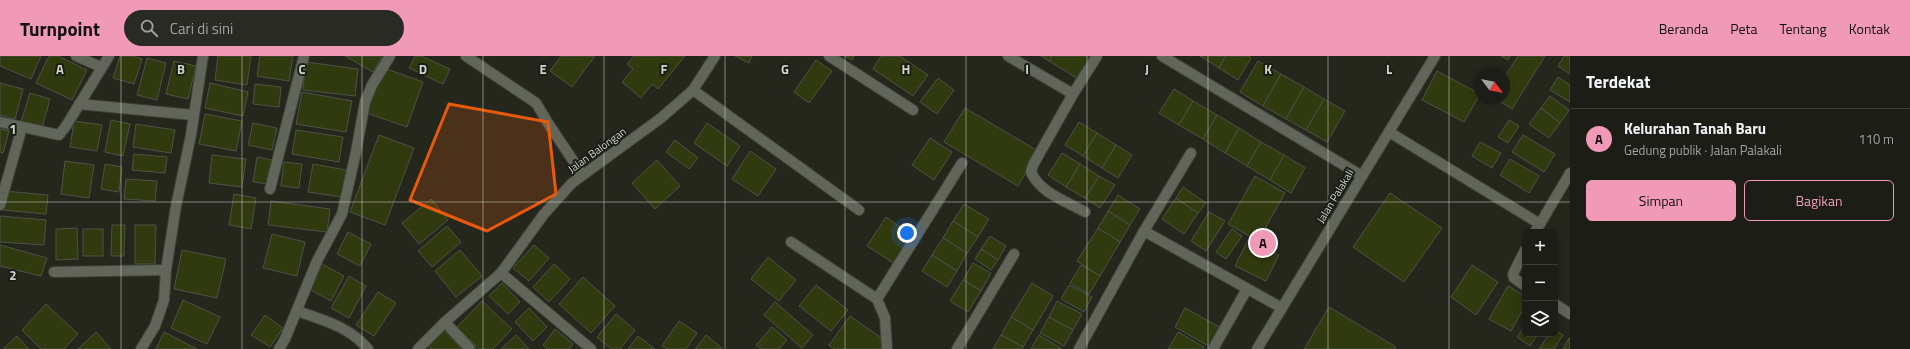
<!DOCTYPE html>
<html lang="id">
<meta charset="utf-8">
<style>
:root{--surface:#1c1d16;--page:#292a23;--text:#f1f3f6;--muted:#a0a2a1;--line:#3a3b35;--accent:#f09ab7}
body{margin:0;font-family:"Titillium Web",sans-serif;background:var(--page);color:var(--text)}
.controls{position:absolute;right:12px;bottom:12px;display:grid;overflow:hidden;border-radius:6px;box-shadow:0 2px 10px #0003}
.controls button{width:36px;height:36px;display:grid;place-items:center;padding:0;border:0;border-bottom:1px solid var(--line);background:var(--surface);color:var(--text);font:20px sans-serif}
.compass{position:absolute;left:1474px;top:12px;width:36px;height:36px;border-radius:50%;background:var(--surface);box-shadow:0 2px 10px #0003;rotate:122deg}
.you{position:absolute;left:907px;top:177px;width:14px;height:14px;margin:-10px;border:3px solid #fff;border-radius:50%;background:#1a73e8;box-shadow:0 0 0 6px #1a73e833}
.badge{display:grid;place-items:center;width:26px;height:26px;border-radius:50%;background:var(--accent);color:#111;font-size:13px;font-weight:700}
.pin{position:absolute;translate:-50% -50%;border:2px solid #fff;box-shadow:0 1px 4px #0006}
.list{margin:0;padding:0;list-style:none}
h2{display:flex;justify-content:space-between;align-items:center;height:52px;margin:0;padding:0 16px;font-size:17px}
h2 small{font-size:13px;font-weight:400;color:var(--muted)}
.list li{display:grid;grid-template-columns:26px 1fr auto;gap:12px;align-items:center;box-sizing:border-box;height:60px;padding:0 16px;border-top:1px solid var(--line)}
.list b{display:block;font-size:15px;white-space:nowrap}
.list p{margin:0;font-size:13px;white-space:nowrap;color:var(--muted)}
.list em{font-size:13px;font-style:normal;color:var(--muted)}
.actions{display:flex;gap:8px;padding:12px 16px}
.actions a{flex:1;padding:9px 0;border:1px solid var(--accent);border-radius:6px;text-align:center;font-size:14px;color:var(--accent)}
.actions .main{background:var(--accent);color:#111}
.icon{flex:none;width:22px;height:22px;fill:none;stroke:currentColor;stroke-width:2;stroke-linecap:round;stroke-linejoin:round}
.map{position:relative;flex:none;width:1570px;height:293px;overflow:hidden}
header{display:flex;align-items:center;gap:24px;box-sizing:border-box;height:56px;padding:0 20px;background:var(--accent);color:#111}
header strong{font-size:19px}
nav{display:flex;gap:22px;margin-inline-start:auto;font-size:14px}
.search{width:280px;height:36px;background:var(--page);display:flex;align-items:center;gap:10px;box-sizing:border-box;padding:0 14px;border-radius:22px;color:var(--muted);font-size:15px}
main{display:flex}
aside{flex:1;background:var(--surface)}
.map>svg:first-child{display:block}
</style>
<header>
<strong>Turnpoint</strong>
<div class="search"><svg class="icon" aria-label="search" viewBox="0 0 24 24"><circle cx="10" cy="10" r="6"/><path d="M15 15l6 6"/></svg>Cari di sini</div>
<nav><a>Beranda</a><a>Peta</a><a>Tentang</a><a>Kontak</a></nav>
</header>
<main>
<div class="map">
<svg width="1570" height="293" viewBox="0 0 1570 293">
<rect width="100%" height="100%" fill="#25271d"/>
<g fill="#31390f" stroke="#4e5246">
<polygon points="0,0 41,0 31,23 0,10"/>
<polygon points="49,0 58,0 87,14 72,44 36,27"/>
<polygon points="120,0 133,0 142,3 134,28 113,22"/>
<polygon points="218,0 251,0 247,29 215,24"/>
<polygon points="260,0 293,0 289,25 257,20"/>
<polygon points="345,0 382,0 373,16"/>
<polygon points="415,0 421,0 450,13 443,28 409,12"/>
<polygon points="561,0 595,0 572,31 550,15"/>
<polygon points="634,0 685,0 658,33 652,28 641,42 622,26 633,13 627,8"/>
<polygon points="735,0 752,0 749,7"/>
<polygon points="845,0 854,0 852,4"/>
<polygon points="881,0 900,0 928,19 913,40 873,13"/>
<polygon points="1041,0 1052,0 1049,5"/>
<polygon points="1052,0 1091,0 1077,22 1049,5"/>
<polygon points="1200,0 1226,0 1219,12"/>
<polygon points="1226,0 1249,0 1251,2 1238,24 1219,12"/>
<polygon points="1501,0 1510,0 1508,4"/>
<polygon points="1518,0 1545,0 1512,53 1495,42 1504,42 1504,22"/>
<polygon points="1564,0 1570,0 1570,18 1558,10"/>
<polygon points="147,2 166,7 157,44 137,39"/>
<polygon points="816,4 832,15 809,47 794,36"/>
<polygon points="174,5 196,10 188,43 166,38"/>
<polygon points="1258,5 1281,18 1263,50 1240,36"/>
<polygon points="306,6 358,13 355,40 303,34"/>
<polygon points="384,12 423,26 407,71 367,57"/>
<polygon points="1437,15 1480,38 1464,66 1422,44"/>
<polygon points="1281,18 1304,31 1286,63 1263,50"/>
<polygon points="1558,21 1570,29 1570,46 1550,34"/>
<polygon points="938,22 954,34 937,58 920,46"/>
<polygon points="0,27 23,33 15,63 0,59"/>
<polygon points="210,27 248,36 243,60 205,52"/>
<polygon points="255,28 281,31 279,51 253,48"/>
<polygon points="1304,31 1324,43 1306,74 1286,63"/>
<polygon points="1174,33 1193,45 1179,69 1159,57"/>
<polygon points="302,36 352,45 346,76 296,68"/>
<polygon points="30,37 50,43 42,72 21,66"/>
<polygon points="1550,40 1569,54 1560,67 1541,52"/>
<polygon points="1324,43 1345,55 1327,86 1306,74"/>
<polygon points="1193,45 1217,59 1203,83 1179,69"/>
<polygon points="965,52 1038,95 1018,130 944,86"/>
<polygon points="1541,52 1560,67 1549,82 1529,68"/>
<polygon points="205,58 242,65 236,95 199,88"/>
<polygon points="1217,59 1239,72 1225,97 1203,83"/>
<polygon points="111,64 130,68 123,100 105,96"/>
<polygon points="1509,64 1519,70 1508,87 1498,81"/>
<polygon points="74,65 102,69 97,95 70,91"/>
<polygon points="1079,66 1097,77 1083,100 1065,89"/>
<polygon points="253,67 277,72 272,94 248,89"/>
<polygon points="707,67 740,90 727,110 694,87"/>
<polygon points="136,68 175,74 171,97 133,91"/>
<polygon points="1239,72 1261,86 1247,110 1225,97"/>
<polygon points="0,73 9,75 3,97 0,96"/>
<polygon points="296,74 343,81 339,106 292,98"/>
<polygon points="1097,77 1116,89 1102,112 1083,100"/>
<polygon points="379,79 414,92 385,169 350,156"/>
<polygon points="1523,79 1555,98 1544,116 1512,96"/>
<polygon points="930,82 952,96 934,124 912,109"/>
<polygon points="675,84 698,102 689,113 666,96"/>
<polygon points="1261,86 1284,99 1270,124 1247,110"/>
<polygon points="1480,86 1501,97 1492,112 1472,100"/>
<polygon points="1116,89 1132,99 1118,122 1102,112"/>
<polygon points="750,95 776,113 758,140 732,123"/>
<polygon points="1062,97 1080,108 1066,131 1048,119"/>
<polygon points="134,98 167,101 165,117 132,114"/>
<polygon points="212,99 246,103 242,131 209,127"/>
<polygon points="1284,99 1305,112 1291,137 1270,124"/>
<polygon points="257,101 272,104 268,128 253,126"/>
<polygon points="1510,103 1539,120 1529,137 1500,119"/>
<polygon points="657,104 680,130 655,153 632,127"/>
<polygon points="65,105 94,109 89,142 61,138"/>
<polygon points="284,106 302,108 299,132 281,130"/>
<polygon points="105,108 122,111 119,136 101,133"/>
<polygon points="313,108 346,114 342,141 308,136"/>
<polygon points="1080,108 1099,120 1085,142 1066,131"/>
<polygon points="1099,120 1115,129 1100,152 1085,142"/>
<polygon points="1255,120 1285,137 1258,185 1228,168"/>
<polygon points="126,123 157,125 155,145 124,143"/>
<polygon points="1183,131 1206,147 1198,157 1176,142"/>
<polygon points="4,135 48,139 46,158 3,154"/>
<polygon points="1390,137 1442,172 1404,226 1353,191"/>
<polygon points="234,138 256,142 251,173 229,169"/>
<polygon points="1118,139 1140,153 1130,169 1108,155"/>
<polygon points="1176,142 1198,157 1184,178 1162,163"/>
<polygon points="431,143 448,164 419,188 402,167"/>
<polygon points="271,145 330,153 327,176 268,169"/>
<polygon points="964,148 989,163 978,181 953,165"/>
<polygon points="1108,155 1130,169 1120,186 1098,172"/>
<polygon points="1209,156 1225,165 1206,195 1191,185"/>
<polygon points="0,160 46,164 44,189 0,186"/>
<polygon points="886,161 913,180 895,208 867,190"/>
<polygon points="953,165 978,181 967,197 943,182"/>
<polygon points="112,169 125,169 124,200 111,200"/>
<polygon points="135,169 156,169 155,208 135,208"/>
<polygon points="447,170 461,186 432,211 418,195"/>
<polygon points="77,172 78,203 56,204 56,173"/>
<polygon points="1098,172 1120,186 1100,220 1077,205"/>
<rect x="83" y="173" width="20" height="27"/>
<polygon points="1232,173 1242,180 1226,203 1216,196"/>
<polygon points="348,176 371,188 360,210 337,198"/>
<polygon points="272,178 305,186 297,220 263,212"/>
<polygon points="990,180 1006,190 998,204 981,193"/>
<polygon points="943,182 967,197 957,215 932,199"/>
<polygon points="1248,184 1279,199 1266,225 1235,210"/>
<polygon points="0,189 47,202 41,220 0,210"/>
<polygon points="534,189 549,202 529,225 513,212"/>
<polygon points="981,193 998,204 991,214 975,203"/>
<polygon points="182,194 226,203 217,242 174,233"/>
<polygon points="460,194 482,220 456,241 435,215"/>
<polygon points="932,199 957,215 947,231 922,215"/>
<polygon points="768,201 796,224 779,245 751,223"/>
<polygon points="973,207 991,217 981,235 963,224"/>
<polygon points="322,208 344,220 331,245 309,233"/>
<polygon points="554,208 570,223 549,246 533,231"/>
<polygon points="1081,209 1100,220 1089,238 1070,227"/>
<polygon points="1472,209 1498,226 1476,259 1451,241"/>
<polygon points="349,220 366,230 349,262 331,252"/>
<polygon points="583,221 615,250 591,277 559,248"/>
<polygon points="963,224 981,235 968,256 950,245"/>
<polygon points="502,227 520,246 508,258 489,240"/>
<polygon points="1032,227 1053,240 1033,274 1011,261"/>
<polygon points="816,229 848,254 831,275 799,250"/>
<polygon points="1069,229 1092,241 1084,256 1061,243"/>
<polygon points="1508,230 1525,240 1525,250 1511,275 1489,263"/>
<polygon points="378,236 396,247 374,280 356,269"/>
<polygon points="183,244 220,261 207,288 171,272"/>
<polygon points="482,245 512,273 493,293 479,293 457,271"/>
<polygon points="1057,245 1082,258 1073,274 1049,261"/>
<polygon points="775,246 813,279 802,292 764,259"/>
<polygon points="46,248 78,278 64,293 41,293 22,274"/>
<polygon points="1329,251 1396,291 1395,293 1304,293"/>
<polygon points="529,252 547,271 533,285 515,266"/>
<polygon points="1185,252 1221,272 1210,291 1175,271"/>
<polygon points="616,258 635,274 620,293 611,293 597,281"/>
<polygon points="265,259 283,272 270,291 251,279"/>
<polygon points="850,260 886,285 880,293 834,293 829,289"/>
<polygon points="1011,261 1033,274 1023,291 1001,279"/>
<polygon points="1049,261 1073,274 1064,290 1040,277"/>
<polygon points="679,265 697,277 686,293 667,293 662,290"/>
<polygon points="1525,270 1525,278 1538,278 1530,290 1517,281"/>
<polygon points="772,271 787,284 779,293 761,293 756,289"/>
<polygon points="443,273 462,293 431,293 426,288"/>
<polygon points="555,273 573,288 569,293 547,293 543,289"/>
<polygon points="1555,274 1563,279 1554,293 1539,293 1549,278 1555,278"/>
<polygon points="96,276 111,293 78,293"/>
<polygon points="164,276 197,293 156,293"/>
<polygon points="1178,276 1204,291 1203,293 1168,293"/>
<polygon points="516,279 529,293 501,293"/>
<polygon points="706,279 723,293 695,293"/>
<polygon points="1001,279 1023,291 1022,293 993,293"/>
<polygon points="1039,279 1062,293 1031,293"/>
<polygon points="17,280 29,293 4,293 4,292"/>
<polygon points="638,280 655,293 628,293"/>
<polygon points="1569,282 1570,293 1563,293"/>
</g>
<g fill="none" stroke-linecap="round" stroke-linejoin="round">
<defs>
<g id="minor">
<polyline points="76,0 101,11"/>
<polyline points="466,0 536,47 548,67 582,118"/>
<polyline points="829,0 913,54"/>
<polyline points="1008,0 1073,38"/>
<polyline points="1162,0 1362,120"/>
<polyline points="693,34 859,154"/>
<polyline points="79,48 193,59"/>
<polyline points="0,66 59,79 66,70 109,0"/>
<polyline points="1389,76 1540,168 1535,176"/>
<polyline points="270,133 304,0"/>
<polyline points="0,149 22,71"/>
<path d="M 1085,156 C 1066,145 1040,137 1031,116 L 1033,109 L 1073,38 L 1097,0"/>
<polyline points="1540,168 1570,117"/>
<polyline points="1144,175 1282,252"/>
<polyline points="791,186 877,243 885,262 887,293"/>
<polyline points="1525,194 1513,218 1514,222 1525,230"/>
<polyline points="54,216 166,214"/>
<polyline points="501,217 591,293"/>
<polyline points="877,243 962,107"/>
<polyline points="1555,248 1570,258"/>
<path d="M 297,255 C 323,264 350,271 368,293"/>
<polyline points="445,266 470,293"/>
<polyline points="141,293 155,270 164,244 166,214 176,150 191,79 203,0"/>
<polyline points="279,293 285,283 317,205 342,158 356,96 365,46 372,29 390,0"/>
<polyline points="418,293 445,266 501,217 544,158 572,127 661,62 693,34 715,0"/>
<polyline points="957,293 1014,198"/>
<polyline points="1079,293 1144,175 1191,97"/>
<polyline points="1213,293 1247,233"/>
<polyline points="1257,293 1435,0"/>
</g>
</defs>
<use href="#minor" stroke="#40423a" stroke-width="12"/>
<use href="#minor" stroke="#62665a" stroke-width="10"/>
</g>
<path fill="#e8590c" fill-opacity="0.2" stroke="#e8590c" stroke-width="3" stroke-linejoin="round" d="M 449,48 L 548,66 L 556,138 L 487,175 L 410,144 Z"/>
<path fill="none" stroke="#d0d2cb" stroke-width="1" stroke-opacity="0.55" d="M 121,0 L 121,293M 242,0 L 242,293M 362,0 L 362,293M 483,0 L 483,293M 604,0 L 604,293M 725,0 L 725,293M 845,0 L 845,293M 966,0 L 966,293M 1087,0 L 1087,293M 1208,0 L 1208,293M 1328,0 L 1328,293M 1449,0 L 1449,293M 0,146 L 1570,146"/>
<g text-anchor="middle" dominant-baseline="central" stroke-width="4" stroke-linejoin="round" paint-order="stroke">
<g font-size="11" fill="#d0d2cb" stroke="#1b1e14">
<text transform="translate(597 94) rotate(-36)">Jalan Balongan</text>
<text transform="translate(1335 140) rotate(-59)">Jalan Palakali</text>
</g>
</g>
<g font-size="13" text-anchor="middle" font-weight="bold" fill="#d0d2cb" stroke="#1b1e14" stroke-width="4" stroke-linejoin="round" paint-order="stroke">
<text x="60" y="18">A</text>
<text x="181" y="18">B</text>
<text x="302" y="18">C</text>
<text x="423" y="18">D</text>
<text x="543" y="18">E</text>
<text x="664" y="18">F</text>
<text x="785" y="18">G</text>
<text x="906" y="18">H</text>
<text x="1027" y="18">I</text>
<text x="1147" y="18">J</text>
<text x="1268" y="18">K</text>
<text x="1389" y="18">L</text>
<text x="13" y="78">1</text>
<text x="13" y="224">2</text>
</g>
</svg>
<div class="controls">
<button>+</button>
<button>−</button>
<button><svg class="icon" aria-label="layers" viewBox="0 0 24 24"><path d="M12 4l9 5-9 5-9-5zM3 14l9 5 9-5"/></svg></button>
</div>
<svg class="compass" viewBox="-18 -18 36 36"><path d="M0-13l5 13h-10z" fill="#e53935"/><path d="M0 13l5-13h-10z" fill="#a0a2a1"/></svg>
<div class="you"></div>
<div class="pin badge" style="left:1263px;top:187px">A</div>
</div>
<aside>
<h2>Terdekat<small></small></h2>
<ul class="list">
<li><span class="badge">A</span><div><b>Kelurahan Tanah Baru</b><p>Gedung publik · Jalan Palakali</p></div><em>110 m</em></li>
</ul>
<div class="actions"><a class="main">Simpan</a><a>Bagikan</a></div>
</aside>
</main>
